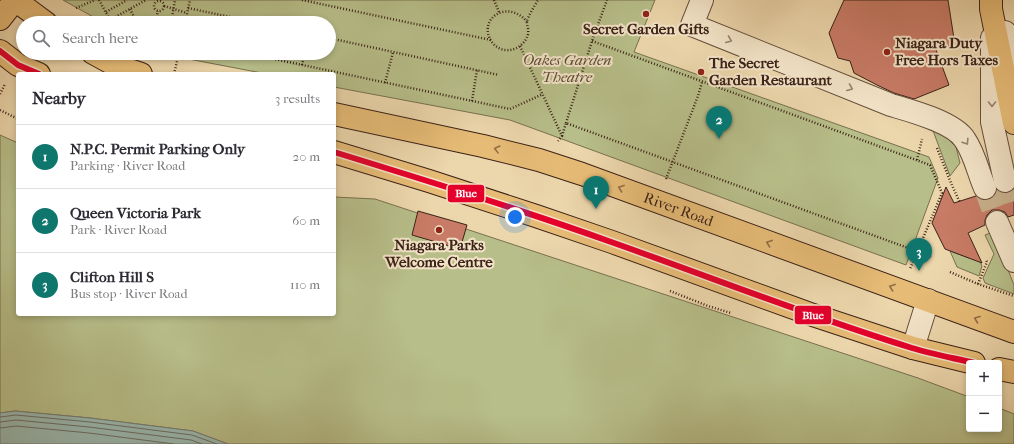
<!DOCTYPE html>
<meta charset="utf-8">
<style>
:root{--surface:#fff;--page:#f7f7f7;--text:#2b2b33;--muted:#7c7c81;--line:#e1e1e2;--accent:#0f766e}
body{margin:0;font-family:"IM FELL French Canon",serif;background:var(--page);color:var(--text)}
.controls{position:absolute;right:12px;bottom:12px;display:grid;overflow:hidden;border-radius:4px;box-shadow:0 2px 6px #0003}
.controls button{width:36px;height:36px;display:grid;place-items:center;padding:0;border:0;border-bottom:1px solid var(--line);background:var(--surface);color:var(--text);font:20px sans-serif}
.you{position:absolute;left:515px;top:217px;width:14px;height:14px;margin:-10px;border:3px solid #fff;border-radius:50%;background:#1a73e8;box-shadow:0 0 0 6px #1a73e833}
.badge{display:grid;place-items:center;width:26px;height:26px;border-radius:50%;background:var(--accent);color:#fff;font-size:13px;font-weight:700}
.pin{position:absolute;translate:-50% -33px;filter:drop-shadow(0 1px 2px #0008)}
.pin::after{content:'';position:absolute;top:21px;width:14px;height:12px;background:inherit;clip-path:polygon(0 0,100% 0,50% 100%)}
.list{margin:0;padding:0;list-style:none}
h2{display:flex;justify-content:space-between;align-items:center;height:52px;margin:0;padding:0 16px;font-size:17px}
h2 small{font-size:13px;font-weight:400;color:var(--muted)}
.list li{display:grid;grid-template-columns:26px 1fr auto;gap:12px;align-items:center;box-sizing:border-box;height:64px;padding:0 16px;border-top:1px solid var(--line)}
.list b{display:block;font-size:15px;white-space:nowrap}
.list p{margin:0;font-size:13px;white-space:nowrap;color:var(--muted)}
.list em{font-size:13px;font-style:normal;color:var(--muted)}
.icon{flex:none;width:22px;height:22px;fill:none;stroke:currentColor;stroke-width:2;stroke-linecap:round;stroke-linejoin:round}
.map{position:relative;flex:none;width:1014px;height:444px;overflow:hidden}
.search{position:absolute;background:var(--surface);box-shadow:0 2px 6px #0003;left:16px;top:16px;width:320px;height:44px;display:flex;align-items:center;gap:10px;box-sizing:border-box;padding:0 14px;border-radius:22px;color:var(--muted);font-size:15px}
.panel{position:absolute;background:var(--surface);box-shadow:0 2px 6px #0003;left:16px;top:72px;width:320px;height:244px;border-radius:4px}
.map>svg:first-child{display:block}
</style>
<div class="map">
<svg width="1014" height="444" viewBox="0 0 1014 444">
<rect width="100%" height="100%" fill="#ecd6ab"/>
<filter id="stains"><feTurbulence type="fractalNoise" baseFrequency=".005" numOctaves="4"/><feColorMatrix values="0 0 0 0 .2 0 0 0 0 .09 0 0 0 0 .02 0 0 0 .5 -.17"/></filter>
<radialGradient id="worn" r=".72"><stop offset=".6" stop-color="#630" stop-opacity="0"/><stop offset="1" stop-color="#630" stop-opacity=".3"/></radialGradient>
<g fill="#b7be89" stroke="#797050">
<polygon points="63,0 655,0 634,52 929,157 938,178 906,265 510,120 334,87 334,74 267,74 157,53 329,53 329,23 104,23"/>
<polygon points="932,128 945,136 956,147 960,163 950,176"/>
<polygon points="0,135 18,143 18,314 334,314 334,197 375,199 918,378 969,397 969,429 999,429 999,408 1014,414 1014,444 228,444 193,431 90,418 15,411 0,413"/>
<polygon points="993,232 1014,285 1014,294 985,283 983,278 994,254 985,235"/>
<polygon points="950,251 969,258 977,255 982,266 979,276 957,267"/>
</g>
<polygon fill="#9ab8b0" stroke="#747c73" points="15,411 90,418 193,431 228,444 0,444 0,413"/>
<g fill="none" stroke-linecap="round" stroke-linejoin="round">
<g stroke="#6a6d64" stroke-width="1">
<polyline points="0,417 16,415 90,422 192,435 217,444"/>
<polyline points="0,422 16,420 89,427 191,440 202,444"/>
<polyline points="0,428 16,426 89,433 174,444"/>
</g>
</g>
<g fill="#c87b66" stroke="#3b2218">
<polygon points="844,0 948,0 955,45 935,47 949,85 914,99 894,93 877,85 854,73 850,61 838,58 829,33"/>
<polygon points="946,187 954,203 976,196 978,198 983,200 989,200 995,196 997,190 1002,193 1007,193 1014,189 1014,215 1008,217 1005,212 999,210 992,210 987,215 985,220 985,225 968,233 982,263 945,249 932,223"/>
<polygon points="418,211 467,225 460,249 412,235"/>
</g>
<g fill="none" stroke-linecap="round" stroke-linejoin="round">
<g stroke="#c9b28e" stroke-width="22" stroke-dasharray="22 11" stroke-linecap="butt">
<polyline points="1005,181 1014,211"/>
<polyline points="985,188 997,222"/>
</g>
<defs>
<g id="minor">
<path d="M 702,0 L 692,25 L 891,105 C 911,111 954,122 965,140 C 975,155 978,172 985,188"/>
<polyline points="1005,32 1014,66"/>
<polyline points="992,38 992,122 1005,181"/>
<polyline points="997,222 1014,261"/>
<polyline points="913,348 928,300"/>
</g>
<g id="major">
<polyline points="15,0 46,23"/>
<polyline points="0,19 15,0"/>
<polyline points="0,51 18,65 39,74"/>
<polyline points="93,53 117,66 141,74"/>
<path id="s1" d="M 334,114 L 483,146 L 539,160 L 582,174 L 1014,332"/>
<polyline points="334,152 429,181 536,216 612,242 813,315 913,348 974,363"/>
<polyline points="999,369 1014,372"/>
</g>
<polyline id="highway" points="991,0 991,9 1014,123"/>
</defs>
<use href="#minor" stroke="#674f3d" stroke-width="24"/>
<use href="#major" stroke="#3b2218" stroke-width="24"/>
<use href="#highway" stroke="#3b2218" stroke-width="24"/>
<g stroke="#3b2218" stroke-width="2.5" stroke-dasharray="1 2" stroke-linecap="butt">
<polyline points="99,0 110,20 113,23"/>
<polyline points="302,0 491,40"/>
<polyline points="494,0 499,12"/>
<circle cx="159" cy="6" r="5"/>
<polyline points="164,6 187,13"/>
<polyline points="76,8 95,0"/>
<polyline points="188,8 258,23"/>
<polyline points="130,9 137,23"/>
<polyline points="106,12 127,0"/>
<polyline points="110,20 146,0"/>
<path d="M 527,22 C 510,0 479,16 490,39 C 492,43 496,47 501,49 C 512,53 525,46 528,34 C 529,30 527,26 527,22 C 527,18 535,5 538,0"/>
<polyline points="155,23 158,11"/>
<polyline points="171,23 175,0"/>
<polyline points="185,23 190,0"/>
<polyline points="224,23 225,16"/>
<polyline points="329,38 499,75"/>
<polyline points="592,41 930,165 942,193 910,269"/>
<polyline points="520,46 562,136 558,141"/>
<polyline points="246,53 510,109 543,94"/>
<polyline points="302,65 305,53"/>
<polyline points="174,74 179,53"/>
<polyline points="385,83 393,52"/>
<polyline points="0,94 5,84"/>
<polyline points="472,101 477,70"/>
<polyline points="0,110 18,119"/>
<polyline points="566,123 592,41 607,0"/>
<polyline points="562,136 566,123 919,252 931,257"/>
<polyline points="937,148 951,183 960,203"/>
<polyline points="917,160 922,139"/>
<polyline points="666,179 698,96 702,82"/>
<polyline points="950,272 978,284 1014,296"/>
<polyline points="978,284 987,262 986,260"/>
<polyline points="670,291 708,306 731,313"/>
</g>
<use href="#minor" stroke="#f3e4c8" stroke-width="22"/>
<use href="#major" stroke="#e6bb76" stroke-width="22"/>
<use href="#highway" stroke="#e6bb76" stroke-width="22"/>
<defs>
<g id="bus-1">
<polyline points="0,51 18,65 39,74"/>
<path d="M 334,152 C 428,181 522,210 614,243 C 713,278 811,317 912,348 C 932,354 953,358 974,363"/>
</g>
</defs>
<use href="#bus-1" stroke="#f3e4c8" stroke-width="9"/>
<use href="#bus-1" stroke="#e4002b" stroke-width="6"/>
</g>
<defs><path id="oneway-chevron" d="M-2-3.5L2.5 0L-2 3.5" fill="none" stroke-width="1.6" stroke-linecap="round" stroke-linejoin="round"/></defs>
<g stroke="#978370">
<use href="#oneway-chevron" transform="translate(729 40) rotate(22)"/>
<use href="#oneway-chevron" transform="translate(850 88) rotate(22)"/>
<use href="#oneway-chevron" transform="translate(992 104) rotate(90)"/>
<use href="#oneway-chevron" transform="translate(966 142) rotate(57)"/>
</g>
<g stroke="#906e47">
<use href="#oneway-chevron" transform="translate(497 149) rotate(-166)"/>
<use href="#oneway-chevron" transform="translate(621 188) rotate(-160)"/>
<use href="#oneway-chevron" transform="translate(769 243) rotate(-160)"/>
<use href="#oneway-chevron" transform="translate(892 287) rotate(-160)"/>
<use href="#oneway-chevron" transform="translate(977 319) rotate(-159)"/>
</g>
<g fill="#8f2418" stroke="#f3e4c8" stroke-width="1.5">
<circle cx="646" cy="14" r="4"/>
<circle cx="887" cy="52" r="4"/>
<circle cx="701" cy="72" r="4"/>
<circle cx="439" cy="230" r="4"/>
</g>
<g text-anchor="middle" dominant-baseline="central" stroke-width="4" stroke-linejoin="round" paint-order="stroke">
<g font-size="15" font-weight="bold" fill="#3b2218" stroke="#f3e4c8">
<text x="646" y="29">Secret Garden Gifts</text>
<text x="895" y="43" text-anchor="start">Niagara Duty<tspan x="895" dy="17">Free Hors Taxes</tspan></text>
<text x="709" y="63" text-anchor="start">The Secret<tspan x="709" dy="17">Garden Restaurant</tspan></text>
<text x="439" y="245">Niagara Parks<tspan x="439" dy="17">Welcome Centre</tspan></text>
</g>
<g font-size="15" font-style="italic" fill="#5a4934" stroke="#f3e4c8">
<text x="567" y="60">Oakes Garden<tspan x="567" dy="17">Theatre</tspan></text>
</g>
<g font-size="15" fill="#3b2218" stroke="#f3e4c8">
<text stroke="none"><textPath href="#s1" startOffset="358">River Road</textPath></text>
</g>
</g>
<g stroke="#f3e4c8" stroke-width="1.5">
<rect x="447" y="184" width="38" height="19" rx="4" fill="#e4002b"/>
<rect x="794" y="305" width="38" height="20" rx="4" fill="#e4002b"/>
</g>
<g font-size="11" text-anchor="middle" font-weight="bold" fill="#fff">
<text x="466" y="197">Blue</text>
<text x="813" y="319">Blue</text>
</g>
<rect width="100%" height="100%" filter="url(#stains)"/>
<rect width="100%" height="100%" fill="url(#worn)"/>
</svg>
<div class="controls">
<button>+</button>
<button>−</button>
</div>
<div class="you"></div>
<div class="pin badge" style="left:596px;top:209px">1</div>
<div class="pin badge" style="left:719px;top:139px">2</div>
<div class="pin badge" style="left:919px;top:271px">3</div>
<div class="search"><svg class="icon" aria-label="search" viewBox="0 0 24 24"><circle cx="10" cy="10" r="6"/><path d="M15 15l6 6"/></svg>Search here</div>
<section class="panel">
<h2>Nearby<small>3 results</small></h2>
<ul class="list">
<li><span class="badge">1</span><div><b>N.P.C. Permit Parking Only</b><p>Parking · River Road</p></div><em>20 m</em></li>
<li><span class="badge">2</span><div><b>Queen Victoria Park</b><p>Park · River Road</p></div><em>60 m</em></li>
<li><span class="badge">3</span><div><b>Clifton Hill S</b><p>Bus stop · River Road</p></div><em>110 m</em></li>
</ul>
</section>
</div>
